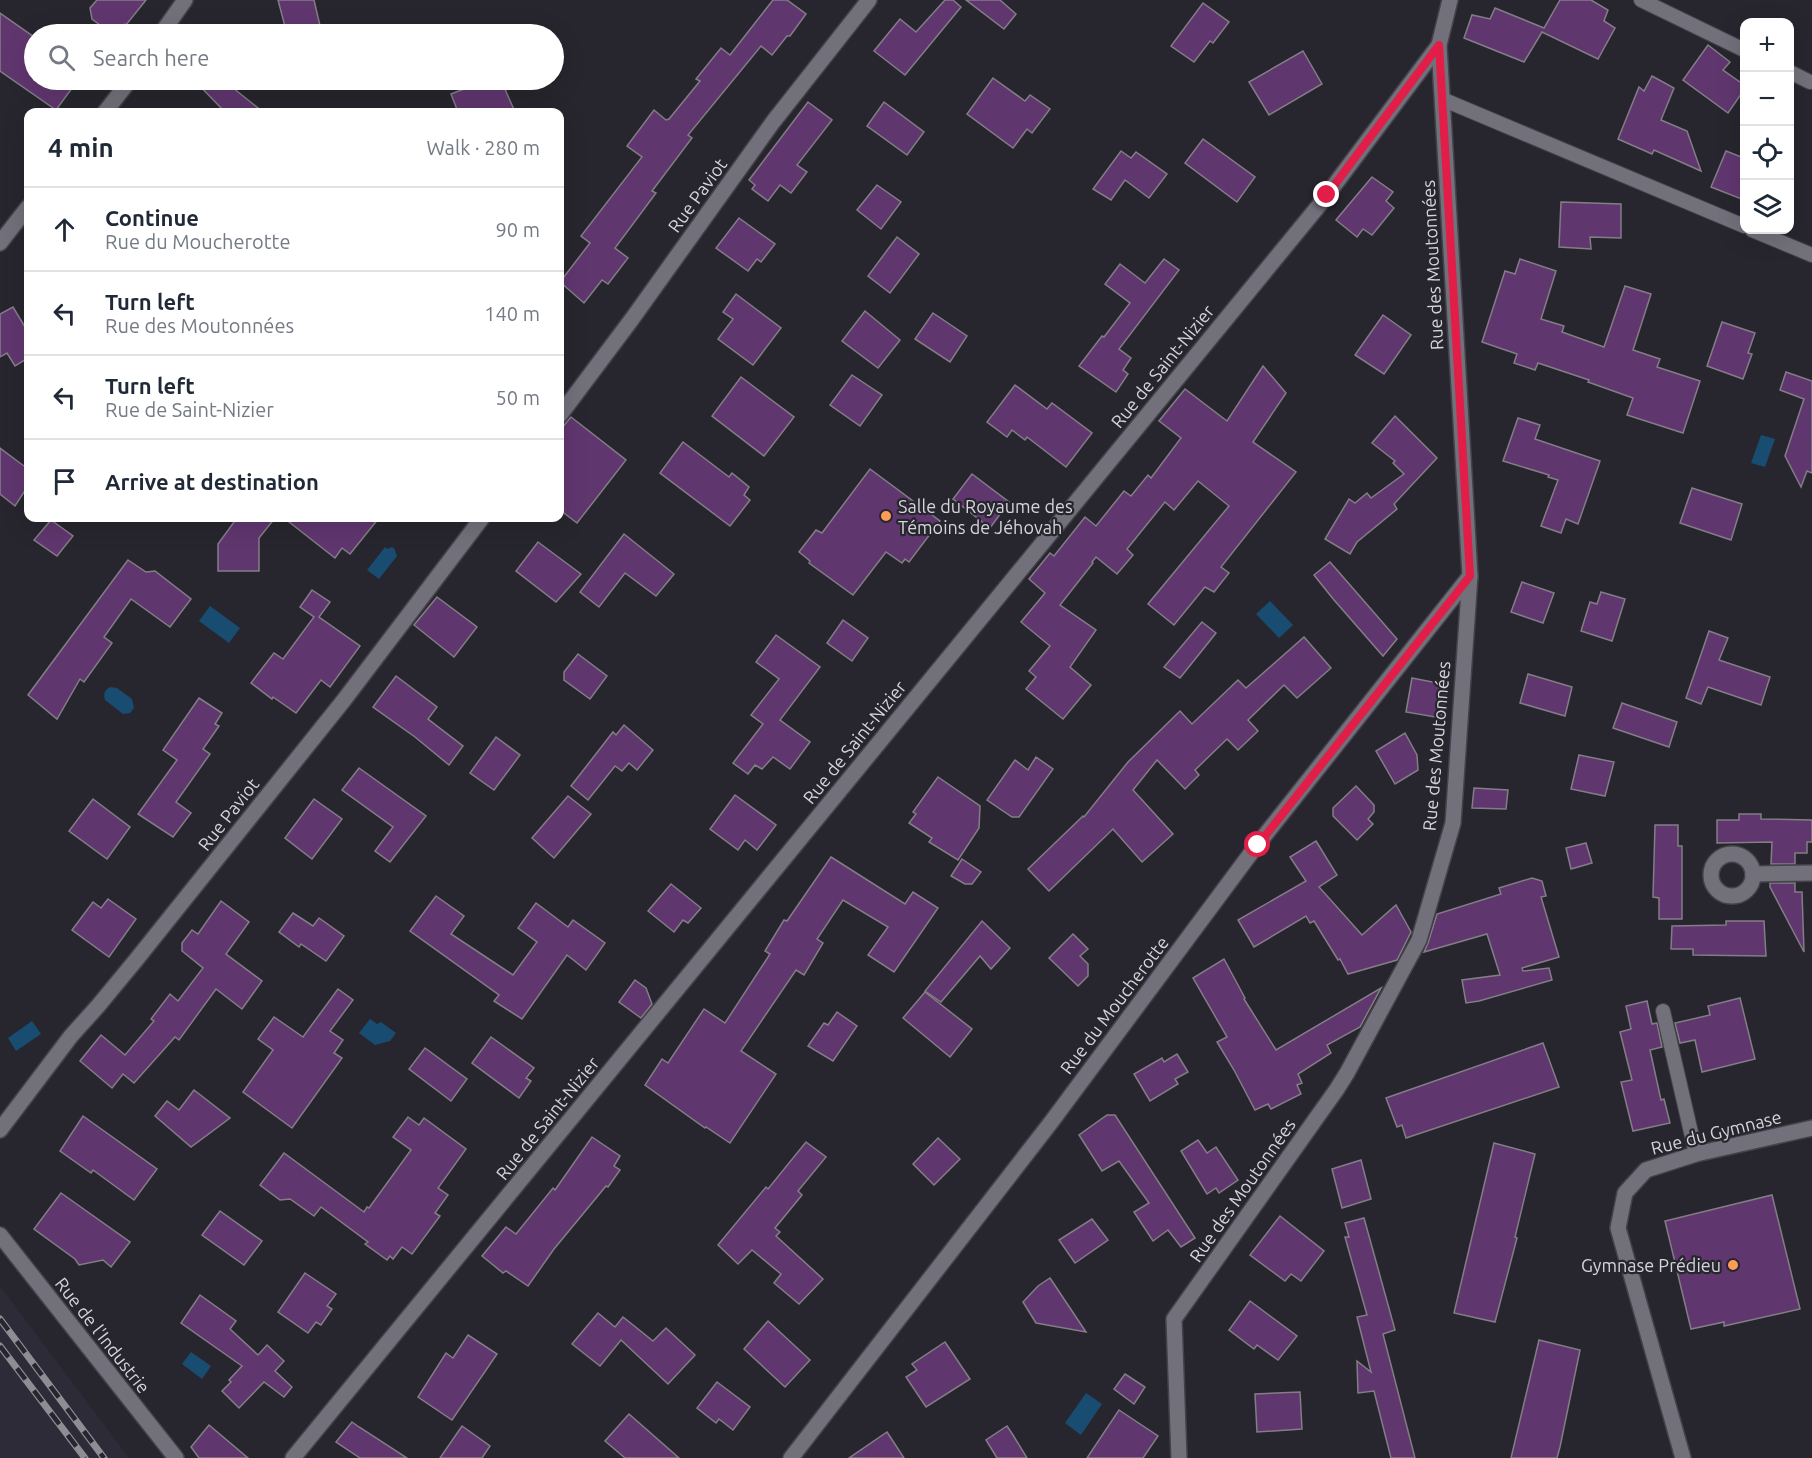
<!DOCTYPE html>
<meta charset="utf-8">
<style>
:root{--surface:#fff;--page:#f6f6f7;--text:#1f2937;--muted:#747a83;--line:#e0e1e3}
body{margin:0;font-family:Ubuntu,sans-serif;background:var(--page);color:var(--text)}
.controls{position:absolute;right:18px;top:18px;display:grid;overflow:hidden;border-radius:12px;box-shadow:0 6px 24px #0002}
.controls button{width:54px;height:54px;display:grid;place-items:center;padding:0;border:0;border-bottom:2px solid var(--line);background:var(--surface);color:var(--text);font:30px sans-serif}
.stop{position:absolute;width:18px;height:18px;margin:-14px;border:4px solid #e11d48;border-radius:50%;background:#fff}
.stop.end{background:#e11d48;border-color:#fff;box-shadow:0 2px 6px #0008}
.list{margin:0;padding:0;list-style:none}
h2{display:flex;justify-content:space-between;align-items:center;height:78px;margin:0;padding:0 24px;font-size:26px}
h2 small{font-size:20px;font-weight:400;color:var(--muted)}
.list li{display:grid;grid-template-columns:39px 1fr auto;gap:18px;align-items:center;box-sizing:border-box;height:84px;padding:0 24px;border-top:2px solid var(--line)}
.list b{display:block;font-size:22px;white-space:nowrap}
.list p{margin:0;font-size:20px;white-space:nowrap;color:var(--muted)}
.list em{font-size:20px;font-style:normal;color:var(--muted)}
.icon{flex:none;width:33px;height:33px;fill:none;stroke:currentColor;stroke-width:2;stroke-linecap:round;stroke-linejoin:round}
.map{position:relative;flex:none;width:1812px;height:1458px;overflow:hidden}
.search{position:absolute;background:var(--surface);box-shadow:0 6px 24px #0002;left:24px;top:24px;width:540px;height:66px;display:flex;align-items:center;gap:15px;box-sizing:border-box;padding:0 21px;border-radius:33px;color:var(--muted);font-size:22px}
.panel{position:absolute;background:var(--surface);box-shadow:0 6px 24px #0002;left:24px;top:108px;width:540px;height:414px;border-radius:12px}
.map>svg:first-child{display:block}
</style>
<div class="map">
<svg width="1812" height="1458" viewBox="0 0 1812 1458">
<rect width="100%" height="100%" fill="#27262e"/>
<polygon fill="#2e2b39" points="0,1286 129,1458 0,1458"/>
<g fill="#194c71">
<polygon points="1761,435 1775,439 1765,467 1751,463"/>
<polygon points="385,547 388,549 391,547 394,548 397,556 379,579 367,570"/>
<polygon points="1270,601 1293,625 1279,638 1256,614"/>
<polygon points="210,606 240,628 229,643 199,621"/>
<path d="M 111,687 L 117,688 L 132,699 L 134,708 L 130,713 L 123,714 L 105,700 C 103,693 105,689 111,687 Z"/>
<polygon points="370,1019 377,1024 381,1022 396,1033 390,1041 375,1045 359,1033"/>
<polygon points="32,1021 41,1034 16,1051 8,1038"/>
<polygon points="191,1352 211,1366 202,1379 182,1364"/>
<polygon points="1086,1393 1102,1404 1081,1435 1065,1423"/>
</g>
<g fill="#60366f" stroke="#837d86" stroke-width="1.5">
<polygon points="97,0 146,0 126,25 125,24 116,34 112,34 92,19 90,8"/>
<polygon points="278,0 314,0 321,30 302,34 287,34"/>
<polygon points="773,0 787,0 806,14 790,36 787,36 772,55 761,46 688,135 692,138 652,191 656,193 615,248 628,258 608,284 602,280 584,303 560,282 590,243 581,236 642,157 627,146 654,110 666,120 669,119 700,81 696,79 721,48 730,55"/>
<polygon points="945,0 953,0 961,7 905,75 874,51 900,19 916,32"/>
<polygon points="966,0 1000,0 1016,14 1004,29"/>
<polygon points="1560,0 1591,0 1608,10 1604,21 1615,28 1598,59 1542,32 1524,62 1464,38 1472,15 1490,19 1495,8 1544,28"/>
<polygon points="1203,3 1229,22 1213,43 1210,41 1194,62 1171,46"/>
<polygon points="0,13 34,37 34,80 78,80 56,110 0,71"/>
<polygon points="1708,45 1730,62 1723,70 1744,85 1744,90 1728,113 1683,80"/>
<polygon points="1303,51 1322,84 1269,115 1249,82"/>
<polygon points="1652,76 1674,88 1661,120 1687,131 1701,171 1654,150 1652,154 1618,139 1639,87 1644,91"/>
<polygon points="993,78 1025,101 1030,95 1050,109 1032,133 1027,129 1013,148 967,114"/>
<polygon points="194,80 223,80 263,112 225,112"/>
<polygon points="488,80 501,80 515,112 458,112 451,94"/>
<polygon points="808,102 832,120 797,165 807,172 791,193 780,185 768,201 752,189 755,185 749,180"/>
<polygon points="884,102 924,132 907,155 867,126"/>
<polygon points="1203,139 1255,177 1237,202 1185,163"/>
<polygon points="1121,151 1131,158 1136,152 1167,174 1149,198 1125,180 1111,200 1093,189"/>
<polygon points="1726,151 1744,158 1744,200 1711,187"/>
<polygon points="1372,177 1393,192 1386,201 1394,208 1372,235 1363,229 1357,237 1336,220"/>
<polygon points="877,185 901,202 881,229 857,210"/>
<polygon points="1561,202 1621,204 1621,238 1590,237 1591,249 1559,247"/>
<polygon points="739,218 775,244 761,262 757,259 748,271 716,248"/>
<polygon points="897,237 919,254 890,293 868,276"/>
<polygon points="1164,259 1179,270 1119,349 1131,358 1123,370 1128,374 1116,392 1079,366 1102,336 1104,337 1130,303 1105,284 1120,264 1145,283"/>
<polygon points="1520,259 1556,271 1541,319 1564,326 1562,332 1604,347 1625,286 1651,294 1633,350 1660,359 1657,367 1700,381 1683,433 1627,415 1633,398 1588,382 1589,380 1538,363 1535,370 1514,363 1517,354 1482,342 1505,271 1515,274"/>
<polygon points="736,294 781,328 753,365 718,339 733,319 723,312"/>
<polygon points="13,307 28,332 28,358 15,366 7,353 0,357 0,314"/>
<polygon points="865,311 900,340 878,368 842,341"/>
<polygon points="933,313 967,336 950,362 915,339"/>
<polygon points="1383,315 1411,335 1384,374 1355,355"/>
<polygon points="1722,322 1755,333 1748,353 1752,354 1743,379 1707,366"/>
<polygon points="1263,366 1286,393 1253,442 1296,472 1221,567 1229,573 1221,583 1214,592 1205,587 1174,625 1148,604 1229,506 1198,481 1174,510 1165,502 1127,549 1133,555 1117,574 1096,557 1092,562 1093,563 1060,605 1096,630 1070,667 1091,685 1063,719 1026,689 1036,677 1029,671 1050,646 1021,622 1045,593 1029,579 1050,553 1054,556 1085,517 1096,526 1124,491 1131,496 1148,475 1151,478 1181,438 1159,421 1185,389 1227,421"/>
<polygon points="1786,372 1812,381 1812,473 1807,471 1801,487 1785,456 1804,399 1780,390"/>
<polygon points="852,375 882,395 860,426 830,405"/>
<polygon points="741,377 794,417 764,456 712,416"/>
<polygon points="1015,385 1047,409 1052,403 1092,433 1066,467 1027,437 1025,440 1012,430 1007,437 987,422"/>
<polygon points="1395,416 1437,458 1394,504 1397,509 1357,542 1350,554 1325,539 1349,499 1355,503 1367,493 1371,498 1404,474 1393,463 1395,461 1372,443"/>
<polygon points="571,417 626,460 577,523 560,510 560,430"/>
<polygon points="1518,418 1540,425 1535,439 1600,461 1578,524 1566,519 1561,533 1541,526 1558,480 1548,477 1549,475 1503,461"/>
<polygon points="683,442 729,477 732,473 749,487 744,495 750,500 730,526 660,473"/>
<polygon points="0,448 28,469 28,486 15,506 0,494"/>
<polygon points="870,469 940,521 909,562 905,559 902,563 886,552 853,595 809,563 810,561 799,552 816,530 822,533"/>
<polygon points="972,474 1009,502 990,528 953,499"/>
<polygon points="1692,488 1742,504 1731,540 1680,523"/>
<polygon points="237,518 275,518 259,538 259,571 218,571 218,544"/>
<polygon points="284,518 379,518 350,554 342,548 335,558"/>
<polygon points="51,520 73,536 57,556 34,540"/>
<polygon points="624,534 674,574 656,596 625,573 599,607 580,592"/>
<polygon points="538,542 581,574 556,602 516,571"/>
<polygon points="128,560 146,572 155,571 191,599 170,627 131,599 104,637 112,643 84,682 80,679 57,719 28,695"/>
<polygon points="1330,562 1397,639 1383,656 1334,600 1314,575"/>
<polygon points="1522,582 1554,593 1543,623 1511,612"/>
<polygon points="312,590 330,602 319,617 360,646 330,687 321,680 296,713 273,697 272,699 251,683 274,653 283,659 314,617 300,607"/>
<polygon points="1601,592 1625,599 1612,641 1581,631 1590,602 1597,604"/>
<polygon points="437,597 477,627 454,657 414,625"/>
<polygon points="843,620 868,638 852,661 827,643"/>
<polygon points="1202,622 1216,633 1180,678 1164,667"/>
<polygon points="1709,631 1728,638 1719,660 1770,677 1761,705 1708,687 1701,704 1686,698"/>
<polygon points="776,635 820,667 780,720 810,742 790,769 773,757 762,769 755,765 748,774 733,763 763,724 751,715 779,679 756,662"/>
<polygon points="1304,637 1331,668 1297,698 1284,685 1248,720 1258,731 1238,750 1227,739 1195,770 1199,775 1185,789 1157,760 1133,790 1173,834 1142,862 1113,829 1049,891 1028,869 1083,816 1084,817 1128,762 1180,711 1192,724 1238,680 1246,688"/>
<polygon points="578,654 607,676 590,699 564,680 564,672"/>
<polygon points="1528,674 1572,687 1565,716 1520,703"/>
<polygon points="396,676 437,707 428,719 463,746 449,765 415,737 373,707"/>
<polygon points="1412,678 1448,685 1441,718 1406,712"/>
<polygon points="199,698 222,713 215,724 219,726 203,749 210,754 176,802 191,813 173,837 138,814 177,760 163,750"/>
<polygon points="1622,703 1677,722 1669,747 1613,728"/>
<polygon points="624,725 653,750 637,770 629,763 622,771 615,766 588,800 571,786 613,732 616,735"/>
<polygon points="1405,733 1417,755 1418,770 1395,784 1376,751"/>
<polygon points="496,737 520,755 494,790 470,773"/>
<polygon points="1579,755 1614,762 1605,796 1571,789"/>
<polygon points="1036,757 1053,769 1019,817 1012,817 987,800 1015,760 1028,770"/>
<polygon points="359,768 426,816 390,862 375,851 393,827 342,790"/>
<polygon points="938,777 980,806 979,828 958,860 929,842 932,838 909,823 916,814 913,812"/>
<polygon points="1356,786 1374,805 1374,812 1368,819 1373,824 1357,840 1333,816 1333,808"/>
<polygon points="1474,788 1508,790 1506,809 1472,808"/>
<polygon points="735,795 776,825 757,850 745,840 738,850 710,829"/>
<polygon points="568,796 591,814 554,858 532,838"/>
<polygon points="93,799 130,827 107,859 69,831"/>
<polygon points="314,799 342,819 312,859 285,838"/>
<polygon points="1739,814 1761,814 1761,819 1812,820 1812,842 1807,842 1807,853 1795,853 1795,864 1771,864 1772,842 1717,843 1717,820 1739,820"/>
<polygon points="1655,825 1678,825 1678,846 1682,846 1682,919 1659,919 1659,898 1653,897"/>
<polygon points="1316,841 1337,875 1319,887 1362,935 1396,905 1411,932 1397,960 1348,974 1340,959 1338,960 1314,921 1310,923 1306,916 1254,947 1238,920 1306,881 1290,857"/>
<polygon points="1586,843 1592,863 1571,869 1566,848"/>
<polygon points="831,857 905,904 913,892 938,908 894,972 868,955 888,927 843,900 817,939 823,943 804,975 796,970 741,1051 776,1074 730,1143 706,1127 705,1128 645,1085 662,1059 668,1063 704,1009 725,1023 770,954 765,951 784,920 787,921"/>
<polygon points="962,859 981,872 972,884 965,884 951,876"/>
<polygon points="1532,878 1542,881 1546,896 1541,897 1559,957 1522,968 1523,971 1549,968 1552,980 1479,1001 1466,1003 1462,980 1500,975 1487,934 1424,952 1428,943 1437,914 1501,894 1499,888"/>
<polygon points="1770,883 1795,883 1795,892 1802,892 1804,952 1770,887"/>
<polygon points="671,884 701,908 688,923 683,920 674,932 648,911"/>
<polygon points="436,896 464,916 451,934 513,975 537,942 518,928 536,903 568,927 573,920 605,943 586,970 567,955 522,1019 494,1001 499,995 410,931"/>
<polygon points="108,899 136,919 109,957 72,930 93,902 101,908"/>
<polygon points="221,901 249,922 226,954 262,981 242,1009 216,989 179,1040 175,1037 134,1083 123,1074 112,1088 80,1061 101,1035 125,1055 154,1021 151,1019 170,994 178,1001 203,968 182,951 182,943 192,930 198,934"/>
<polygon points="293,913 313,926 319,918 344,936 326,961 301,944 299,947 279,932"/>
<polygon points="982,921 1010,948 991,969 980,956 941,1002 925,991"/>
<polygon points="1726,921 1764,921 1766,956 1693,955 1693,949 1671,949 1672,926 1726,925"/>
<polygon points="1073,934 1088,949 1080,956 1088,964 1088,976 1078,986 1049,958"/>
<polygon points="1224,959 1245,998 1244,999 1276,1050 1381,988 1360,1027 1327,1045 1331,1053 1298,1074 1302,1083 1297,1085 1301,1094 1271,1109 1268,1104 1255,1110 1234,1070 1217,1042 1227,1037 1193,978"/>
<polygon points="635,980 646,988 652,1004 641,1018 619,1002"/>
<polygon points="338,989 353,1000 330,1031 343,1040 334,1053 342,1058 292,1128 243,1092 273,1050 258,1039 274,1017 303,1037"/>
<polygon points="925,992 972,1029 950,1057 903,1018"/>
<polygon points="1740,998 1755,1059 1702,1072 1695,1040 1680,1043 1675,1023 1710,1015 1708,1006"/>
<polygon points="1647,1001 1652,1024 1657,1023 1662,1047 1650,1050 1661,1100 1664,1099 1670,1123 1633,1131 1621,1082 1632,1080 1620,1032 1631,1029 1626,1006"/>
<polygon points="837,1012 857,1026 833,1061 808,1046 824,1023 828,1025"/>
<polygon points="491,1037 534,1068 526,1078 531,1081 519,1098 472,1063"/>
<polygon points="1543,1043 1559,1087 1406,1138 1402,1125 1397,1127 1386,1098"/>
<polygon points="425,1048 467,1079 451,1101 409,1069"/>
<polygon points="1177,1054 1188,1072 1175,1079 1178,1084 1150,1101 1134,1074 1162,1058 1164,1062"/>
<polygon points="194,1090 230,1118 191,1147 155,1116 167,1101 179,1110"/>
<polygon points="1107,1115 1115,1115 1195,1238 1181,1247 1168,1230 1153,1241 1134,1212 1149,1203 1119,1161 1102,1171 1079,1135"/>
<polygon points="83,1116 157,1169 134,1200 93,1170 91,1173 60,1151"/>
<polygon points="408,1117 419,1125 424,1118 466,1149 438,1188 448,1195 435,1213 440,1216 412,1254 402,1247 393,1259 390,1256 387,1260 365,1244 368,1242 321,1207 314,1216 290,1199 280,1200 260,1185 284,1153 364,1212 367,1207 369,1208 411,1150 393,1137"/>
<polygon points="592,1137 620,1156 614,1166 620,1170 608,1187 606,1186 554,1249 528,1286 506,1271 503,1273 482,1256 506,1227 516,1234 553,1188 555,1190"/>
<polygon points="938,1138 960,1159 934,1185 913,1164"/>
<polygon points="1198,1140 1207,1153 1216,1147 1238,1180 1219,1193 1216,1188 1207,1194 1181,1151"/>
<polygon points="806,1142 826,1157 798,1191 802,1195 775,1228 780,1232 776,1236 823,1279 799,1304 774,1283 781,1274 752,1250 738,1264 718,1245 766,1187 768,1189"/>
<polygon points="1494,1143 1535,1154 1515,1237 1517,1238 1495,1322 1454,1313"/>
<polygon points="1361,1160 1371,1199 1342,1208 1332,1169"/>
<polygon points="61,1193 130,1242 111,1267 103,1260 79,1265 75,1259 34,1229"/>
<polygon points="1772,1195 1800,1309 1724,1326 1724,1322 1691,1329 1665,1221"/>
<polygon points="220,1211 262,1241 244,1265 202,1235"/>
<polygon points="1280,1216 1324,1251 1301,1281 1291,1274 1285,1281 1250,1255"/>
<polygon points="1364,1218 1395,1330 1383,1334 1415,1458 1391,1458 1374,1391 1358,1393 1357,1361 1371,1372 1357,1317 1367,1315 1345,1237 1349,1237 1345,1223"/>
<polygon points="1092,1219 1108,1240 1075,1263 1059,1240"/>
<polygon points="305,1273 336,1294 327,1306 332,1309 321,1325 316,1322 308,1333 278,1312"/>
<polygon points="1050,1278 1086,1332 1036,1323 1023,1302 1038,1286"/>
<polygon points="200,1295 236,1321 230,1329 258,1355 267,1345 284,1361 275,1371 292,1387 284,1397 264,1382 239,1408 222,1391 231,1382 229,1380 242,1366 181,1323"/>
<polygon points="1250,1301 1297,1336 1278,1360 1257,1345 1254,1349 1229,1330"/>
<polygon points="598,1313 615,1327 623,1317 653,1341 666,1328 695,1355 668,1384 621,1340 600,1366 572,1344"/>
<polygon points="768,1321 810,1360 785,1387 744,1349"/>
<polygon points="468,1335 497,1354 452,1420 418,1397 446,1353 453,1358"/>
<polygon points="1539,1340 1580,1350 1560,1447 1557,1458 1511,1458"/>
<polygon points="945,1342 970,1379 926,1407 906,1377 917,1370 912,1364"/>
<polygon points="1125,1374 1145,1387 1134,1404 1114,1389"/>
<polygon points="717,1382 750,1407 733,1430 719,1419 716,1423 697,1408"/>
<polygon points="1300,1392 1302,1429 1257,1432 1255,1394"/>
<polygon points="1119,1410 1158,1436 1143,1458 1087,1458"/>
<polygon points="629,1414 679,1458 625,1458 605,1441"/>
<polygon points="352,1422 359,1427 407,1458 360,1458 336,1442"/>
<polygon points="209,1425 248,1458 199,1458 191,1447"/>
<polygon points="462,1426 490,1446 482,1458 440,1458"/>
<polygon points="1007,1426 1013,1435 1027,1458 997,1458 986,1440"/>
<polygon points="887,1432 904,1458 849,1458"/>
</g>
<g fill="none" stroke-linecap="round" stroke-linejoin="round">
<defs>
<g id="service">
<polyline points="1641,0 1744,50"/>
<polyline points="1790,72 1810,82"/>
<polyline points="1442,99 1744,226"/>
<polyline points="1752,230 1812,255"/>
<polyline points="1663,1011 1696,1154"/>
</g>
<g id="minor">
<polyline points="161,34 185,0"/>
<polyline points="105,112 130,80"/>
<polyline points="0,243 28,207"/>
<polyline points="560,415 632,319 773,122 869,0"/>
<circle cx="1732" cy="875" r="21"/>
<polyline points="1753,874 1812,873"/>
<polyline points="0,1130 71,1036 98,1006 136,960 344,700 482,518"/>
<polyline points="0,1235 176,1458"/>
<polyline points="293,1458 1321,203 1439,45"/>
<polyline points="791,1458 1052,1121 1254,849 1470,576"/>
<polyline points="1683,1458 1618,1228 1625,1193 1646,1170 1696,1154 1812,1128"/>
</g>
<polyline id="tertiary" points="1179,1458 1174,1319 1337,1089 1347,1073 1419,940 1453,823 1470,576 1439,45 1450,0"/>
</defs>
<use href="#service" stroke="#434249" stroke-width="16"/>
<use href="#minor" stroke="#434249" stroke-width="18"/>
<use href="#tertiary" stroke="#434249" stroke-width="18"/>
<use href="#service" stroke="#72707a" stroke-width="14"/>
<use href="#minor" stroke="#72707a" stroke-width="15"/>
<use href="#tertiary" stroke="#72707a" stroke-width="15"/>
<defs>
<g id="rail">
<polyline points="0,1319 104,1458"/>
<polyline points="0,1346 85,1458"/>
</g>
</defs>
<use href="#rail" stroke="#8e8d94" stroke-width="7"/>
<use href="#rail" stroke="#27262e" stroke-width="4.5" stroke-dasharray="14" stroke-linecap="butt"/>
</g>
<g fill="none" stroke-linecap="round" stroke-linejoin="round">
<polyline stroke="#e11d48" stroke-width="8" points="1258,845 1470,576 1439,45 1327,195"/>
</g>
<g fill="#fe9c57" stroke="#27262e" stroke-width="2">
<circle cx="886" cy="516" r="6"/>
<circle cx="1733" cy="1265" r="6"/>
</g>
<g text-anchor="middle" dominant-baseline="central" stroke-width="4.5" stroke-linejoin="round" paint-order="stroke">
<g font-size="18" fill="#d5d4da" stroke="#27262e">
<text transform="translate(697 195) rotate(-54)">Rue Paviot</text>
<text transform="translate(1432 265) rotate(-93)">Rue des Moutonnées</text>
<text transform="translate(1162 366) rotate(-51)">Rue de Saint-Nizier</text>
<text transform="translate(854 742) rotate(-51)">Rue de Saint-Nizier</text>
<text transform="translate(1436 746) rotate(-85)">Rue des Moutonnées</text>
<text transform="translate(228 814) rotate(-52)">Rue Paviot</text>
<text transform="translate(1114 1005) rotate(-53)">Rue du Moucherotte</text>
<text transform="translate(547 1118) rotate(-51)">Rue de Saint-Nizier</text>
<text transform="translate(1716 1132) rotate(-14)">Rue du Gymnase</text>
<text transform="translate(1242 1190) rotate(-55)">Rue des Moutonnées</text>
<text transform="translate(103 1335) rotate(52)">Rue de l'Industrie</text>
</g>
<g font-size="18" fill="#d5d4da" stroke="#27262e" text-anchor="start">
<text x="898" y="506">Salle du Royaume des<tspan x="898" dy="21">Témoins de Jéhovah</tspan></text>
<text x="1721" y="1265" text-anchor="end">Gymnase Prédieu</text>
</g>
</g>
</svg>
<div class="controls">
<button>+</button>
<button>−</button>
<button><svg class="icon" aria-label="locate" viewBox="0 0 24 24"><circle cx="12" cy="12" r="6"/><path d="M12 2v4M12 18v4M2 12h4M18 12h4"/></svg></button>
<button><svg class="icon" aria-label="layers" viewBox="0 0 24 24"><path d="M12 4l9 5-9 5-9-5zM3 14l9 5 9-5"/></svg></button>
</div>
<div class="stop" style="left:1258px;top:845px"></div>
<div class="stop end" style="left:1327px;top:195px"></div>
<div class="search"><svg class="icon" aria-label="search" viewBox="0 0 24 24"><circle cx="10" cy="10" r="6"/><path d="M15 15l6 6"/></svg>Search here</div>
<section class="panel">
<h2>4 min<small>Walk · 280 m</small></h2>
<ul class="list">
<li><svg class="icon" aria-label="ahead" viewBox="0 0 24 24"><path d="M12 20V5M6 11l6-6 6 6"/></svg><div><b>Continue</b><p>Rue du Moucherotte</p></div><em>90 m</em></li>
<li><svg class="icon" aria-label="left" viewBox="0 0 24 24"><path d="M17 20v-9H6M10 6l-5 5 5 5"/></svg><div><b>Turn left</b><p>Rue des Moutonnées</p></div><em>140 m</em></li>
<li><svg class="icon" aria-label="left" viewBox="0 0 24 24"><path d="M17 20v-9H6M10 6l-5 5 5 5"/></svg><div><b>Turn left</b><p>Rue de Saint-Nizier</p></div><em>50 m</em></li>
<li><svg class="icon" aria-label="arrive" viewBox="0 0 24 24"><path d="M6 21V4h12l-3 4 3 4H6"/></svg><div><b>Arrive at destination</b></div></li>
</ul>
</section>
</div>
